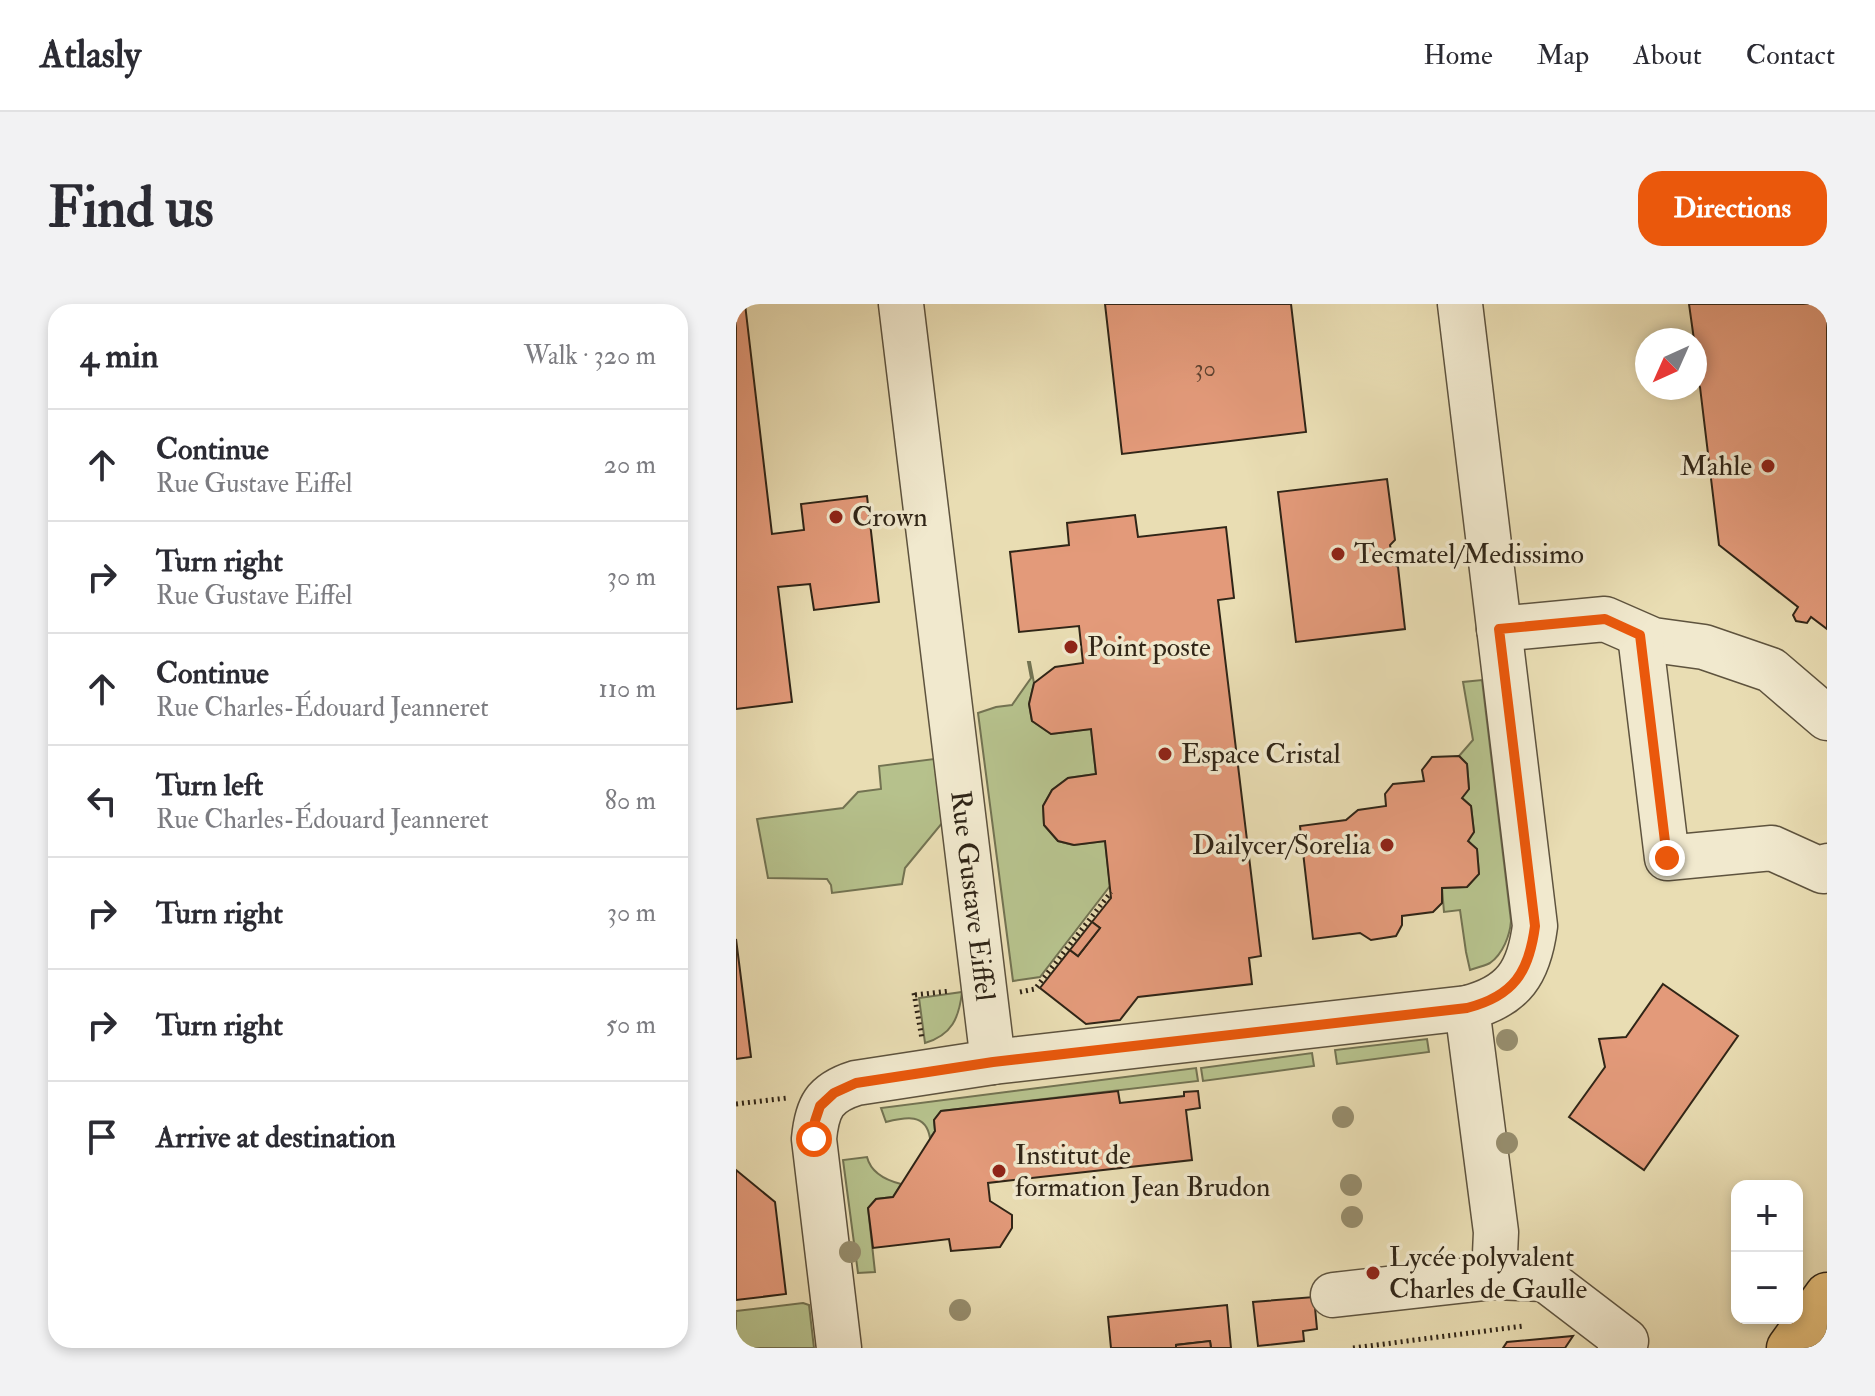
<!DOCTYPE html>
<meta charset="utf-8">
<style>
:root{--surface:#fff;--page:#f2f2f3;--text:#2b2b33;--muted:#7c7c81;--line:#e1e1e2;--accent:#ea580c}
body{margin:0;font-family:"IM FELL Double Pica",serif;background:var(--page);color:var(--text)}
.controls{position:absolute;right:24px;bottom:24px;display:grid;overflow:hidden;border-radius:16px;box-shadow:0 4px 12px #0003}
.controls button{width:72px;height:72px;display:grid;place-items:center;padding:0;border:0;border-bottom:2px solid var(--line);background:var(--surface);color:var(--text);font:40px sans-serif}
.compass{position:absolute;left:899px;top:24px;width:72px;height:72px;border-radius:50%;background:var(--surface);box-shadow:0 4px 12px #0003;rotate:225deg}
.stop{position:absolute;width:24px;height:24px;margin:-18px;border:6px solid #ea580c;border-radius:50%;background:#fff}
.stop.end{background:#ea580c;border-color:#fff;box-shadow:0 2px 8px #0008}
.list{margin:0;padding:0;list-style:none}
h2{display:flex;justify-content:space-between;align-items:center;height:104px;margin:0;padding:0 32px;font-size:34px}
h2 small{font-size:26px;font-weight:400;color:var(--muted)}
.list li{display:grid;grid-template-columns:52px 1fr auto;gap:24px;align-items:center;box-sizing:border-box;height:112px;padding:0 32px;border-top:2px solid var(--line)}
.list b{display:block;font-size:30px;white-space:nowrap}
.list p{margin:0;font-size:26px;white-space:nowrap;color:var(--muted)}
.list em{font-size:26px;font-style:normal;color:var(--muted)}
.icon{flex:none;width:44px;height:44px;fill:none;stroke:currentColor;stroke-width:2;stroke-linecap:round;stroke-linejoin:round}
.map{position:relative;flex:none;width:1091px;height:1044px;overflow:hidden;border-radius:24px}
header{display:flex;align-items:center;gap:48px;box-sizing:border-box;height:112px;padding:0 40px;background:var(--surface);border-bottom:2px solid var(--line)}
header strong{font-size:38px}
nav{display:flex;gap:44px;margin-inline-start:auto;font-size:28px}
.intro{display:flex;align-items:center;justify-content:space-between;box-sizing:border-box;height:192px;padding:0 48px}
h1{margin:0;font-size:56px}
.button{padding:20px 36px;border-radius:24px;background:var(--accent);color:#fff;font-size:28px;font-weight:700}
main{display:flex;gap:48px;padding:0 48px}
aside{flex:1;background:var(--surface);border-radius:24px;box-shadow:0 4px 12px #0003}
.map>svg:first-child{display:block}
</style>
<header>
<strong>Atlasly</strong>
<nav><a>Home</a><a>Map</a><a>About</a><a>Contact</a></nav>
</header>
<div class="intro"><h1>Find us</h1><a class="button">Directions</a></div>
<main>
<aside>
<h2>4 min<small>Walk · 320 m</small></h2>
<ul class="list">
<li><svg class="icon" aria-label="ahead" viewBox="0 0 24 24"><path d="M12 20V5M6 11l6-6 6 6"/></svg><div><b>Continue</b><p>Rue Gustave Eiffel</p></div><em>20 m</em></li>
<li><svg class="icon" aria-label="right" viewBox="0 0 24 24"><path d="M7 20v-9h11M14 6l5 5-5 5"/></svg><div><b>Turn right</b><p>Rue Gustave Eiffel</p></div><em>30 m</em></li>
<li><svg class="icon" aria-label="ahead" viewBox="0 0 24 24"><path d="M12 20V5M6 11l6-6 6 6"/></svg><div><b>Continue</b><p>Rue Charles-Édouard Jeanneret</p></div><em>110 m</em></li>
<li><svg class="icon" aria-label="left" viewBox="0 0 24 24"><path d="M17 20v-9H6M10 6l-5 5 5 5"/></svg><div><b>Turn left</b><p>Rue Charles-Édouard Jeanneret</p></div><em>80 m</em></li>
<li><svg class="icon" aria-label="right" viewBox="0 0 24 24"><path d="M7 20v-9h11M14 6l5 5-5 5"/></svg><div><b>Turn right</b></div><em>30 m</em></li>
<li><svg class="icon" aria-label="right" viewBox="0 0 24 24"><path d="M7 20v-9h11M14 6l5 5-5 5"/></svg><div><b>Turn right</b></div><em>50 m</em></li>
<li><svg class="icon" aria-label="arrive" viewBox="0 0 24 24"><path d="M6 21V4h12l-3 4 3 4H6"/></svg><div><b>Arrive at destination</b></div></li>
</ul>
</aside>
<div class="map">
<svg width="1091" height="1044" viewBox="0 0 1091 1044">
<rect width="100%" height="100%" fill="#e9ddb3"/>
<filter id="stains"><feTurbulence type="fractalNoise" baseFrequency=".0025" numOctaves="4"/><feColorMatrix values="0 0 0 0 .2 0 0 0 0 .09 0 0 0 0 .02 0 0 0 .5 -.17"/></filter>
<radialGradient id="worn" r=".72"><stop offset=".6" stop-color="#630" stop-opacity="0"/><stop offset="1" stop-color="#630" stop-opacity=".3"/></radialGradient>
<g fill="#b6c18c" stroke="#737352" stroke-width="2">
<polygon points="292,358 294,358 298,379 293,400 296,417 315,430 355,425 360,470 332,474 316,486 307,502 308,521 322,537 337,541 369,537 374,582 304,673 277,677 242,409 260,403 276,401 295,374"/>
<path d="M 746,376 L 775,617 C 774,631 767,650 754,659 C 748,662 740,664 734,666 L 730,648 L 724,606 L 708,608 L 706,584 L 731,583 L 743,570 L 741,546 L 732,537 L 738,528 L 735,502 L 726,494 L 733,485 L 731,460 L 723,452 L 737,436 L 727,378 Z"/>
<polygon points="198,455 207,518 169,564 166,580 96,589 95,581 91,575 32,574 21,515 107,504 122,488 145,485 143,462"/>
<path d="M 226,688 C 223,714 216,731 189,739 L 183,694 Z"/>
<polygon points="691,735 693,748 601,760 599,746"/>
<polygon points="576,749 578,762 467,777 465,764"/>
<path d="M 460,764 L 462,777 L 205,807 L 198,816 L 199,827 L 194,834 C 190,809 170,813 150,818 L 145,804 Z"/>
<path d="M 131,853 C 135,869 149,876 165,880 L 157,893 L 140,895 L 132,904 L 139,968 L 122,969 L 107,856 Z"/>
<polygon points="67,999 73,1001 78,1044 0,1044 0,1007"/>
</g>
<g fill="#e39a7a" stroke="#302517" stroke-width="2">
<polygon points="0,0 9,0 36,230 68,226 65,200 131,192 143,298 78,306 74,280 42,283 56,398 0,405"/>
<polygon points="369,0 555,0 570,128 386,150"/>
<polygon points="953,0 1091,0 1091,325 1075,313 1071,319 1060,317 1057,311 1062,303 983,241 964,83 959,76 959,58 966,47 959,43"/>
<polygon points="651,175 659,236 654,241 657,260 662,263 669,325 560,338 542,188"/>
<polygon points="399,211 402,233 490,223 498,294 482,296 525,652 513,654 516,680 402,693 384,716 350,720 304,684 334,646 342,652 364,624 356,618 375,594 369,537 338,541 322,537 308,521 307,502 316,486 332,474 360,470 355,425 315,430 296,417 293,400 298,379 319,363 347,359 343,322 283,328 274,248 333,241 331,219"/>
<polygon points="723,452 731,460 733,485 726,494 735,502 738,528 732,537 741,545 743,570 731,583 706,584 706,599 697,608 666,612 666,621 660,632 635,636 624,629 577,635 564,522 610,516 622,506 650,502 649,490 657,480 688,477 686,466 696,453"/>
<polygon points="356,618 364,624 342,652 334,646"/>
<polygon points="0,635 15,753 0,755"/>
<polygon points="927,680 1002,732 908,866 833,813 869,763 863,735 890,733"/>
<polygon points="382,787 384,799 448,792 448,788 462,787 464,804 450,806 456,856 252,879 254,897 276,911 276,924 264,943 215,947 213,935 137,944 132,904 140,895 157,893 199,827 198,816 205,807"/>
<polygon points="0,866 39,898 50,990 0,996"/>
<polygon points="578,993 581,1025 567,1027 568,1037 522,1042 517,998"/>
<polygon points="491,1001 495,1044 475,1044 474,1037 440,1041 440,1044 375,1044 372,1013"/>
<polygon points="837,1032 829,1044 767,1044 771,1038"/>
<polygon points="474,1037 475,1044 440,1044 440,1041"/>
</g>
<g fill="none" stroke-linecap="round" stroke-linejoin="round">
<defs>
<g id="minor">
<path id="s1" d="M 165,0 L 257,758"/>
<polyline points="763,325 869,315 917,336 968,343 1035,366 1091,414"/>
<polyline points="904,331 931,554 1036,544 1087,567 1091,562"/>
<polyline points="758,973 809,975 890,1037 884,1044"/>
<polyline points="597,991 758,973 760,928 731,704"/>
<path d="M 103,1044 L 78,835 C 81,803 88,789 120,779 L 257,758 L 731,704 C 778,692 793,668 799,622 L 724,0"/>
</g>
<polyline id="major" points="1053,1044 1091,991"/>
</defs>
<use href="#minor" stroke="#5e533e" stroke-width="47"/>
<use href="#major" stroke="#302517" stroke-width="47"/>
<g stroke="#302517" stroke-width="5" stroke-dasharray="2 4" stroke-linecap="butt">
<polyline points="284,688 299,685 375,588"/>
<polyline points="178,689 186,735"/>
<polyline points="179,691 214,687"/>
<polyline points="0,800 51,794"/>
<polyline points="617,1044 788,1022"/>
</g>
<use href="#minor" stroke="#f1e9ce" stroke-width="44"/>
<use href="#major" stroke="#e4be7a" stroke-width="44"/>
</g>
<g fill="#968d6d">
<circle cx="771" cy="736" r="11"/>
<circle cx="607" cy="813" r="11"/>
<circle cx="771" cy="839" r="11"/>
<circle cx="615" cy="881" r="11"/>
<circle cx="616" cy="913" r="11"/>
<circle cx="114" cy="948" r="11"/>
<circle cx="224" cy="1006" r="11"/>
</g>
<g fill="none" stroke-linecap="round" stroke-linejoin="round">
<path stroke="#ea580c" stroke-width="10" d="M 78,835 L 79,817 L 84,802 L 98,789 L 120,779 L 257,758 L 731,704 C 778,692 793,668 799,622 L 763,325 L 869,315 L 904,331 L 931,554"/>
</g>
<g fill="#8f2418" stroke="#f1e9ce" stroke-width="3">
<circle cx="1032" cy="162" r="8"/>
<circle cx="100" cy="213" r="8"/>
<circle cx="602" cy="250" r="8"/>
<circle cx="335" cy="343" r="8"/>
<circle cx="429" cy="450" r="8"/>
<circle cx="651" cy="541" r="8"/>
<circle cx="263" cy="867" r="8"/>
<circle cx="637" cy="969" r="8"/>
</g>
<g text-anchor="middle" dominant-baseline="central" stroke-width="7" stroke-linejoin="round" paint-order="stroke">
<g font-size="24" fill="#5d4230">
<text x="469" y="64">30</text>
</g>
<g font-size="28" fill="#302517" stroke="#f1e9ce" text-anchor="start">
<text x="1016" y="162" text-anchor="end">Mahle</text>
<text x="116" y="213">Crown</text>
<text x="618" y="250">Tecmatel/Medissimo</text>
<text x="351" y="343">Point poste</text>
<text x="445" y="450">Espace Cristal</text>
<text x="635" y="541" text-anchor="end">Dailycer/Sorelia</text>
<text x="279" y="851">Institut de<tspan x="279" dy="32">formation Jean Brudon</tspan></text>
<text x="653" y="953">Lycée polyvalent<tspan x="653" dy="32">Charles de Gaulle</tspan></text>
</g>
<g font-size="28" fill="#302517" stroke="#f1e9ce">
<text stroke="none"><textPath href="#s1" startOffset="596">Rue Gustave Eiffel</textPath></text>
</g>
</g>
<rect width="100%" height="100%" filter="url(#stains)"/>
<rect width="100%" height="100%" fill="url(#worn)"/>
</svg>
<div class="controls">
<button>+</button>
<button>−</button>
</div>
<svg class="compass" viewBox="-18 -18 36 36"><path d="M0-13l5 13h-10z" fill="#e53935"/><path d="M0 13l5-13h-10z" fill="#7c7c81"/></svg>
<div class="stop" style="left:78px;top:835px"></div>
<div class="stop end" style="left:931px;top:554px"></div>
</div>
</main>
